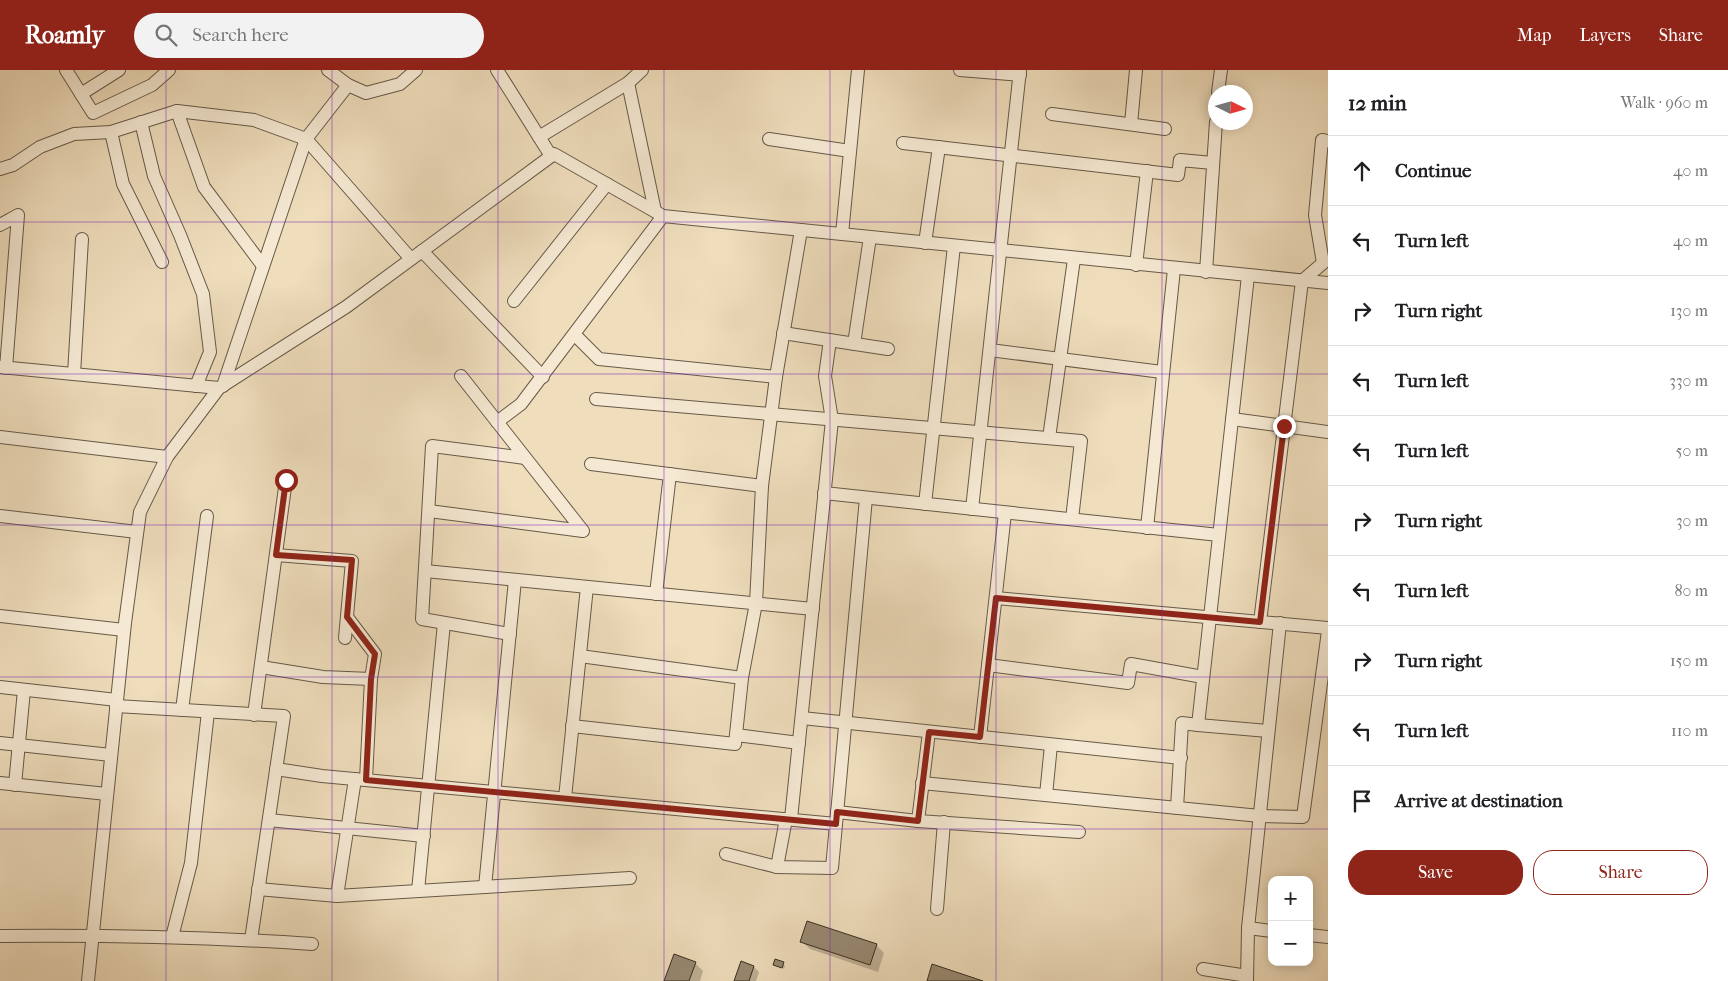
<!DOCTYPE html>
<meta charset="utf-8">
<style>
:root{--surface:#fff;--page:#f2f2f2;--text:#202124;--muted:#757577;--line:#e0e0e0;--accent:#8f2418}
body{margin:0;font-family:"IM FELL French Canon",serif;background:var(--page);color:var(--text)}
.controls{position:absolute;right:15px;bottom:15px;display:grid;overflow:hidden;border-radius:10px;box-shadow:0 2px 12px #0003}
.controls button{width:45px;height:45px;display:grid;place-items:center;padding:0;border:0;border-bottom:1px solid var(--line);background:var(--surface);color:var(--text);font:25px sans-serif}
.compass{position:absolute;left:1208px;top:15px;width:45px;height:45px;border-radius:50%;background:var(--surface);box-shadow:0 2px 12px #0003;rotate:95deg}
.stop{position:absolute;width:15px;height:15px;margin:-11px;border:4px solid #8f2418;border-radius:50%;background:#fff}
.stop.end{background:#8f2418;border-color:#fff;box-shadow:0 1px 5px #0008}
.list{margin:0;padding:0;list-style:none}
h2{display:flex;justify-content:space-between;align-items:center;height:65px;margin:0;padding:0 20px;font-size:21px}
h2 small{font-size:16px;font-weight:400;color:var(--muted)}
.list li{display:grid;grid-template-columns:32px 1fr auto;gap:15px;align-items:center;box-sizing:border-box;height:70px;padding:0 20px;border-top:1px solid var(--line)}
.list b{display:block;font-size:19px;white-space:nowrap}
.list em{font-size:16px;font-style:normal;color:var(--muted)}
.actions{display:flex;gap:10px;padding:15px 20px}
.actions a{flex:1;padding:11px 0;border:1px solid var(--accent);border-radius:20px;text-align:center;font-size:18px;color:var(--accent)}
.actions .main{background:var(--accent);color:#fff}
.icon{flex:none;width:28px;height:28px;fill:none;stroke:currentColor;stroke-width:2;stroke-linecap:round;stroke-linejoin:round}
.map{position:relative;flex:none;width:1328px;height:911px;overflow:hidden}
header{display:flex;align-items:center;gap:30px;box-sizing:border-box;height:70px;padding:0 25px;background:var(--accent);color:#fff}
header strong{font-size:24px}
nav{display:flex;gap:28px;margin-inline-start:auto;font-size:18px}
.search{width:350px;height:45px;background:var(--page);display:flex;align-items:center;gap:12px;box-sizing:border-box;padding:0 18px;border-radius:28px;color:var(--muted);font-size:19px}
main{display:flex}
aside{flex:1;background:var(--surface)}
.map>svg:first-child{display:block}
</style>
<header>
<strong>Roamly</strong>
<div class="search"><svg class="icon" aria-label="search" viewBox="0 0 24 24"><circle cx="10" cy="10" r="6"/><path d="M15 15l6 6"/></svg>Search here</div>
<nav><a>Map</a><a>Layers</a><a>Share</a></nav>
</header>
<main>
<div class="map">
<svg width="1328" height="911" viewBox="0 0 1328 911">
<rect width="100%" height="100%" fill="#efddbc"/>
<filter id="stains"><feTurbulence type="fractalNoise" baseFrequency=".004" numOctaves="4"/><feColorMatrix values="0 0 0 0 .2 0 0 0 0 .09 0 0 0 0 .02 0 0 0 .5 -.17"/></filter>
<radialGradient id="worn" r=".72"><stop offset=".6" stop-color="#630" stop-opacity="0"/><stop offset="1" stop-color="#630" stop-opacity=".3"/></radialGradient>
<g fill="#0003">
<polygon points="802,872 876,875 884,883 878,902 810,879"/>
<polygon points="695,893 703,901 700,911 666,911"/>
<polygon points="783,893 785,896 784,899 775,895"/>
<polygon points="754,897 759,902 756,911 736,911"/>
</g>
<g fill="#988972" stroke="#392e22">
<polygon points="807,851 877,874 870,895 800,872"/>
<polygon points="674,884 696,892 689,911 664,911"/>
<polygon points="775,889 784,892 782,898 773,895"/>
<polygon points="741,891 754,896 749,911 734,911"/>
<polygon points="932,894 983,911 927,911"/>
</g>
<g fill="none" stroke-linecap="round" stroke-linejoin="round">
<defs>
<g id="minor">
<polyline points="66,0 93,43 152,15 169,0"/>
<polyline points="328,0 348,15 366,23 400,14 416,0"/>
<polyline points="497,0 551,86"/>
<polyline points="960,0 1020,5"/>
<polyline points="628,13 655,141"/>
<polyline points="1218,22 1221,0"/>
<polyline points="81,24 119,0"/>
<polyline points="177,41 204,117 263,196"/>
<polyline points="1052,44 1165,59"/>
<polyline points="141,52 154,106 180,165 203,224 210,282 196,316"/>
<polyline points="1131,54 1136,0"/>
<polyline points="111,62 123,114 162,192"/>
<polyline points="539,67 628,13 642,0"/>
<polyline points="769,69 850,81"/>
<polyline points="903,73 1178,105 1180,90 1213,93"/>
<polyline points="0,99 13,95 40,77 74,64 111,62 177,41 254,50 306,69 411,189"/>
<polyline points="0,155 18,145 6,298"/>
<polyline points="842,164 858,0"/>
<polyline points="925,173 939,77"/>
<polyline points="422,181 543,307"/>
<polyline points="1136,195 1147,101"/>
<polyline points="1206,202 1216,52"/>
<polyline points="514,231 607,114"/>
<polyline points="783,263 888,279"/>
<polyline points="575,265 599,289 776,307 801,160"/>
<polyline points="854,274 870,167"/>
<polyline points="990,280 1162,302"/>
<polyline points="0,297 219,318"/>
<polyline points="74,304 82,169"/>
<polyline points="223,316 306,69 348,15"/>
<polyline points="596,329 1081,371 1072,449"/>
<polyline points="1232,349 1328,362"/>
<polyline points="497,352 521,334 663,146"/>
<polyline points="0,367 167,387"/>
<polyline points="1049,368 1074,189"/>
<polyline points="591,394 762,416 776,307"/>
<polyline points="824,423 1219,465"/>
<polyline points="925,434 954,176"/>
<polyline points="972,439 1020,0"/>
<polyline points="429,441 583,461 461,306"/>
<polyline points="0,446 137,462"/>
<polyline points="1147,458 1174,199"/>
<polyline points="276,485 352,491 345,568"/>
<polyline points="425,501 813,539"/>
<polyline points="656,524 670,404"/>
<polyline points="996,528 1328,558"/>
<polyline points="0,546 124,560"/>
<polyline points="347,547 375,584 371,609 366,710"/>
<polyline points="1260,552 1302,211 1323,193 1315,145 1322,70 1328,71"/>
<polyline points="510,564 422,549 432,376 525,388"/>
<polyline points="988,595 1128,613 1131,594 1203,607"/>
<polyline points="261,597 323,607 371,609"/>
<polyline points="742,608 756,533 762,416"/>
<polyline points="0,617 117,630"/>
<polyline points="116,636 284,646 251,870"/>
<polyline points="182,640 207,446"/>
<polyline points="254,645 286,410"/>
<polyline points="802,648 1181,688"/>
<polyline points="1198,655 1268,661"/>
<polyline points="572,656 735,674 742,608 580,586"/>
<polyline points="736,665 799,673"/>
<polyline points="980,667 1005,443"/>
<polyline points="0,673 111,685"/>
<polyline points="276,699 322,706 836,754"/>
<polyline points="0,713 107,724"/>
<polyline points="922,713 1260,746 1303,747 1328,561"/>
<polyline points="15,715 24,620"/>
<polyline points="1046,725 1051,675"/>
<polyline points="565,728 587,517"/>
<polyline points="1177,738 1182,653 1198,655 1248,206"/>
<polyline points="837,742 918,751 1079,762"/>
<polyline points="786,749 777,797 832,798 866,428"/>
<polyline points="791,749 832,350 825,306 830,270"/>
<polyline points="269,750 424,766"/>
<polyline points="918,751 929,662"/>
<polyline points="726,784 777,797"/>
<polyline points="485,817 515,510"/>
<polyline points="258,819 337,826 630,808"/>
<polyline points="418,821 444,553"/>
<polyline points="337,826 355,709"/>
<polyline points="937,839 944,752"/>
<polyline points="1248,858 1272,861"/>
<polyline points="1309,865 1328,867"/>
<path d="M 0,866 C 104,865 208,867 312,874"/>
<polyline points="172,867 191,793 208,642"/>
<polyline points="1203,899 1247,906"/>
<polyline points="88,911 125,553 140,442 167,387 219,318 346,237 554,84 663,146 1328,213"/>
<polyline points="1247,911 1248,858 1280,553"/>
</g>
</defs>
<use href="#minor" stroke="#665a48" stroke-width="14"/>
<use href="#minor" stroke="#f5e9d3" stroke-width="12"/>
</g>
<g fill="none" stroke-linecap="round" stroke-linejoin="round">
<polyline stroke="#8f2418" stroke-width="6" points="286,410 276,485 352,490 347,547 375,584 371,609 366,710 836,754 837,742 918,751 929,662 980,667 996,528 1260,552 1284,356"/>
</g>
<path fill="none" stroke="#7b2cbf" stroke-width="1" stroke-opacity="0.55" d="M 166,0 L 166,911M 332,0 L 332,911M 498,0 L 498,911M 664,0 L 664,911M 830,0 L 830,911M 996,0 L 996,911M 1162,0 L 1162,911M 0,152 L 1328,152M 0,304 L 1328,304M 0,455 L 1328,455M 0,607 L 1328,607M 0,759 L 1328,759"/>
<rect width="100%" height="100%" filter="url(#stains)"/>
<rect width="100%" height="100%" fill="url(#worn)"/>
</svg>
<div class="controls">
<button>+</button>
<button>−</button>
</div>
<svg class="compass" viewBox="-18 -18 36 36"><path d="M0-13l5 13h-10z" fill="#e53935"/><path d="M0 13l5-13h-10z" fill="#757577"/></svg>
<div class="stop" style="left:286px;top:410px"></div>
<div class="stop end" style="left:1284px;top:356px"></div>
</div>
<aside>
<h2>12 min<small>Walk · 960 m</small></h2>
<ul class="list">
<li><svg class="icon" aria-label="ahead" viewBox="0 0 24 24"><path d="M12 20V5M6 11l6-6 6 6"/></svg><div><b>Continue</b></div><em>40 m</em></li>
<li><svg class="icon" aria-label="left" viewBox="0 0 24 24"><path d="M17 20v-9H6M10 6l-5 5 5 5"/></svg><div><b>Turn left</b></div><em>40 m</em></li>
<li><svg class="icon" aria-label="right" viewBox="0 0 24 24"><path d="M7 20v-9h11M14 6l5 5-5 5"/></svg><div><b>Turn right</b></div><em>130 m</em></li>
<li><svg class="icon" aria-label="left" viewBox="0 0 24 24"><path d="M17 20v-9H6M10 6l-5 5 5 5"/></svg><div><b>Turn left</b></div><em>330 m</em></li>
<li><svg class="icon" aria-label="left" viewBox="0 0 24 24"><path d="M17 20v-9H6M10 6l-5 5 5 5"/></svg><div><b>Turn left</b></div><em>50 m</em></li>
<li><svg class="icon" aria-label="right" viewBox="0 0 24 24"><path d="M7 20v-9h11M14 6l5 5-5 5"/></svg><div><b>Turn right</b></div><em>30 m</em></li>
<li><svg class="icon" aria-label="left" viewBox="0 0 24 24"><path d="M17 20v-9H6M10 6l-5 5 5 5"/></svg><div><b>Turn left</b></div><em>80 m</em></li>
<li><svg class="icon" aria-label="right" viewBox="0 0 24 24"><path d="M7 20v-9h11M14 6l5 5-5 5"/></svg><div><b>Turn right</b></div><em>150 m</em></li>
<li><svg class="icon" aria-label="left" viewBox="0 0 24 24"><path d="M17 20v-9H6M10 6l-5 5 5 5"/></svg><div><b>Turn left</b></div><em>110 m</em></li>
<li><svg class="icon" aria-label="arrive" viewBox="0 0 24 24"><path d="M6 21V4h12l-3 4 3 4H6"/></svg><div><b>Arrive at destination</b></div></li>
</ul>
<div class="actions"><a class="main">Save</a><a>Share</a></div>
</aside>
</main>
